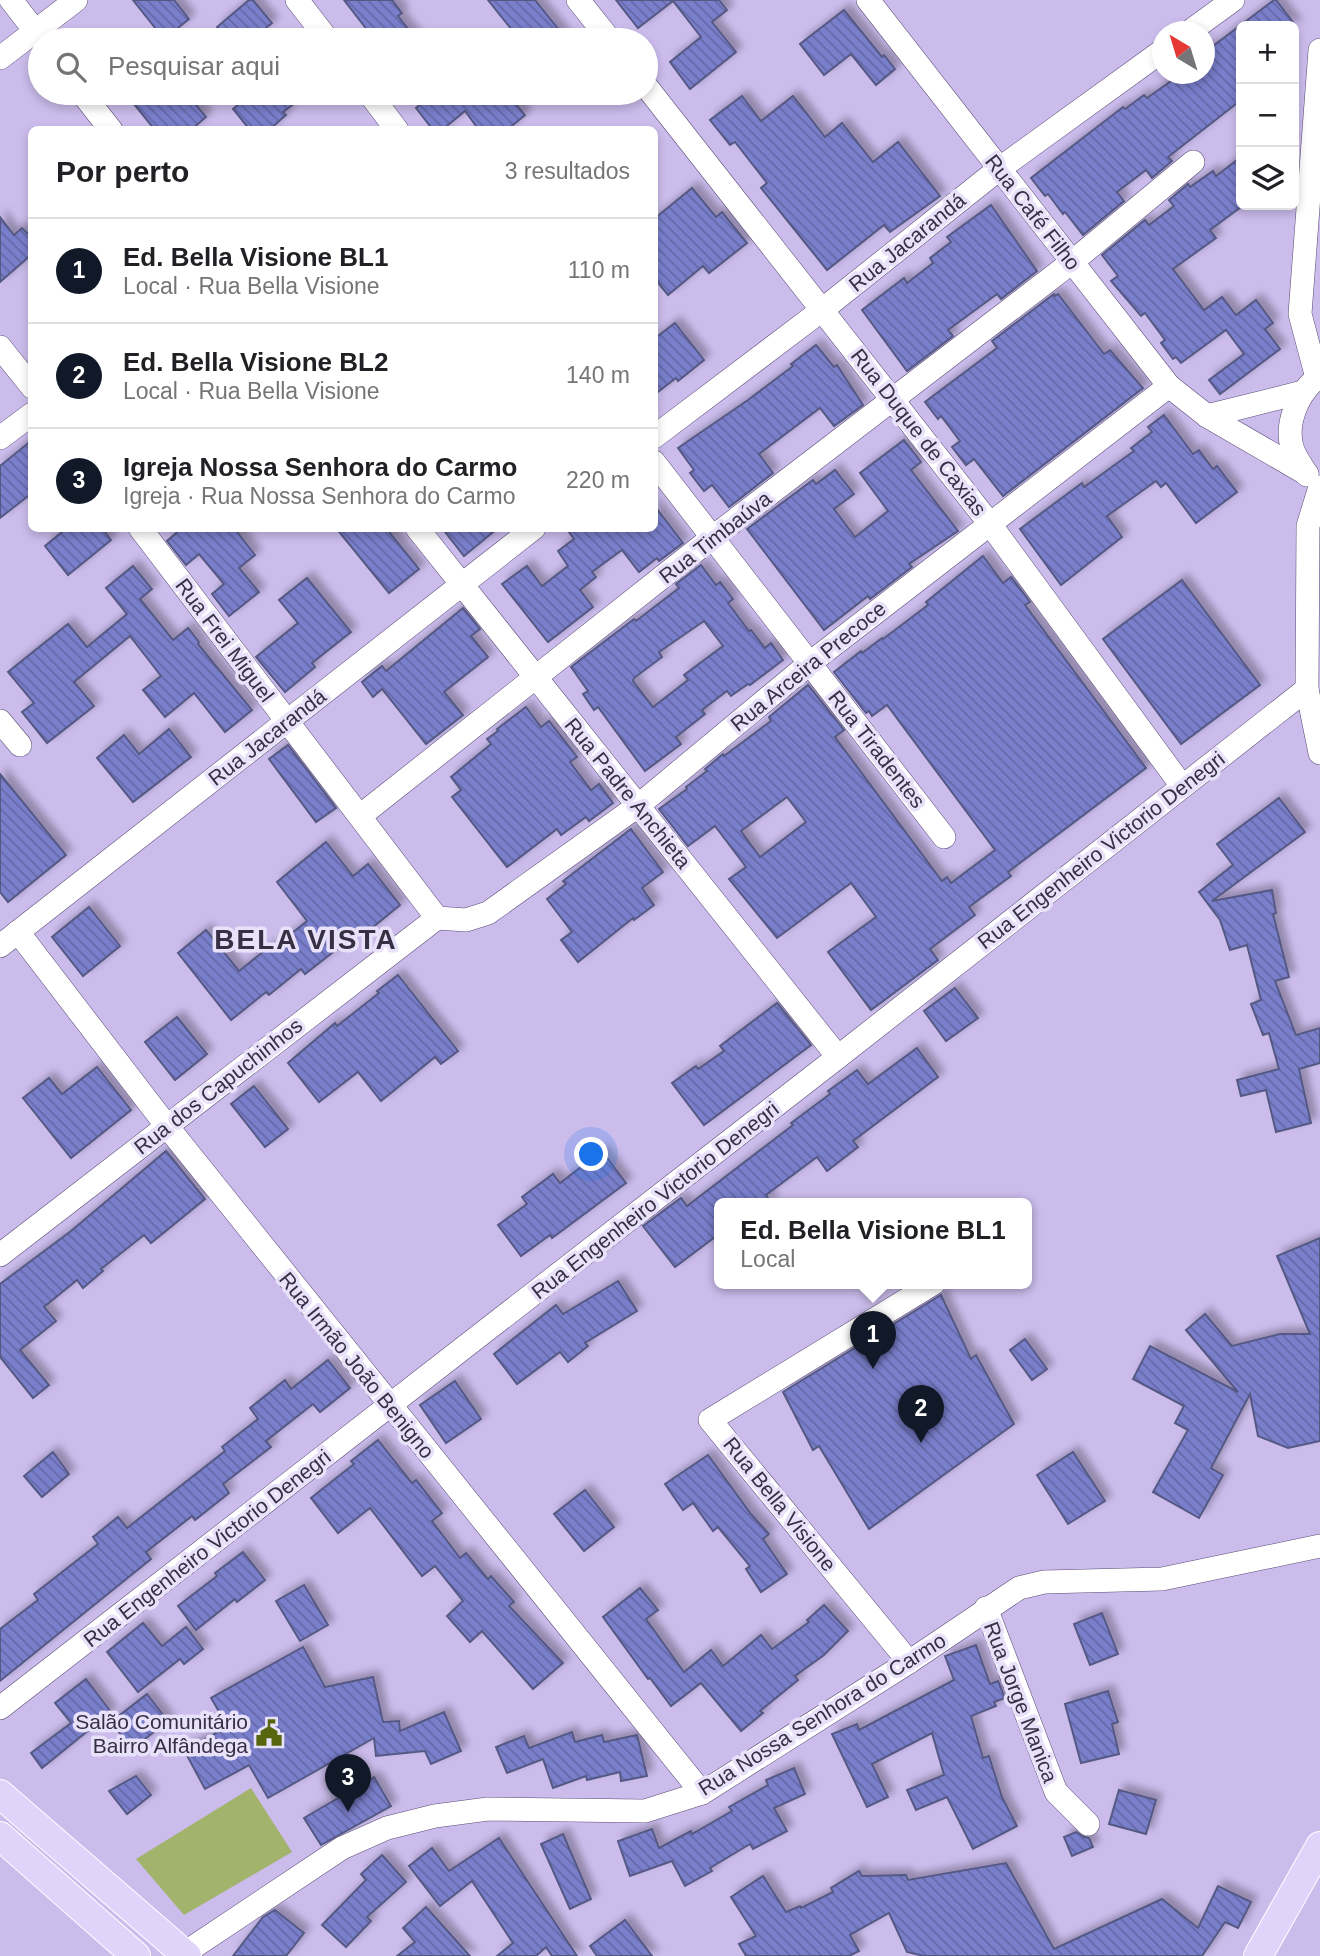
<!DOCTYPE html>
<html lang="pt">
<meta charset="utf-8">
<style>
:root{--surface:#fff;--page:#f6f6f6;--text:#202124;--muted:#757577;--line:#e0e0e0;--accent:#111827}
body{margin:0;font-family:Helvetica,sans-serif;background:var(--page);color:var(--text)}
.controls{position:absolute;right:21px;top:21px;display:grid;overflow:hidden;border-radius:10px;box-shadow:0 4px 10px #0003}
.controls button{width:63px;height:63px;display:grid;place-items:center;padding:0;border:0;border-bottom:2px solid var(--line);background:var(--surface);color:var(--text);font:35px sans-serif}
.compass{position:absolute;left:1152px;top:21px;width:63px;height:63px;border-radius:50%;background:var(--surface);box-shadow:0 4px 10px #0003;rotate:322deg}
.you{position:absolute;left:592px;top:1155px;width:24px;height:24px;margin:-18px;border:5px solid #fff;border-radius:50%;background:#1a73e8;box-shadow:0 0 0 10px #1a73e833}
.badge{display:grid;place-items:center;width:46px;height:46px;border-radius:50%;background:var(--accent);color:#fff;font-size:23px;font-weight:700}
.pin{position:absolute;translate:-50% -58px;filter:drop-shadow(0 2px 4px #0008)}
.pin::after{content:'';position:absolute;top:37px;width:24px;height:21px;background:inherit;clip-path:polygon(0 0,100% 0,50% 100%)}
.popup{position:absolute;left:714px;top:1198px;width:318px;height:91px;box-sizing:border-box;display:grid;place-content:center;border-radius:10px;background:var(--surface);filter:drop-shadow(0 2px 5px #0005);font-size:23px;white-space:nowrap;color:var(--muted)}
.popup b{font-size:26px;color:var(--text)}
.popup::after{content:'';position:absolute;left:50%;top:100%;margin-left:-14px;border:14px solid transparent;border-top-color:var(--surface)}
.list{margin:0;padding:0;list-style:none}
h2{display:flex;justify-content:space-between;align-items:center;height:91px;margin:0;padding:0 28px;font-size:30px}
h2 small{font-size:23px;font-weight:400;color:var(--muted)}
.list li{display:grid;grid-template-columns:46px 1fr auto;gap:21px;align-items:center;box-sizing:border-box;height:105px;padding:0 28px;border-top:2px solid var(--line)}
.list b{display:block;font-size:26px;white-space:nowrap}
.list p{margin:0;font-size:23px;white-space:nowrap;color:var(--muted)}
.list em{font-size:23px;font-style:normal;color:var(--muted)}
.icon{flex:none;width:38px;height:38px;fill:none;stroke:currentColor;stroke-width:2;stroke-linecap:round;stroke-linejoin:round}
.map{position:relative;flex:none;width:1320px;height:1956px;overflow:hidden}
.search{position:absolute;background:var(--surface);box-shadow:0 4px 10px #0003;left:28px;top:28px;width:630px;height:77px;display:flex;align-items:center;gap:18px;box-sizing:border-box;padding:0 24px;border-radius:38px;color:var(--muted);font-size:26px}
.panel{position:absolute;background:var(--surface);box-shadow:0 4px 10px #0003;left:28px;top:126px;width:630px;height:406px;border-radius:10px}
.map>svg:first-child{display:block}
</style>
<div class="map">
<svg width="1320" height="1956" viewBox="0 0 1320 1956">
<defs>
<pattern id="building-back-hatch" width="6" height="6" patternUnits="userSpaceOnUse" patternTransform="scale(1.75)"><rect width="6" height="6" fill="#7a7fcc"/><path d="M-1 5l2 2M0 0l6 6M5-1l2 2" fill="none" stroke="#6568a7"/></pattern>
<filter id="shadow"><feDropShadow dx="6" dy="-6" stdDeviation="3.5" flood-color="#0004"/></filter>
</defs>
<rect width="100%" height="100%" fill="#cbbcec"/>
<polygon fill="#a2b36b" points="251,1788 292,1852 184,1915 136,1859"/>
<g fill="url(#building-back-hatch)" stroke="#555983" stroke-width="2" fill-rule="evenodd" filter="url(#shadow)">
<polygon points="133,0 174,0 189,19 164,39"/>
<polygon points="249,0 253,0 272,23 251,40 229,40 217,27"/>
<polygon points="344,0 392,0 402,13 398,16 417,40 375,40"/>
<polygon points="488,0 535,0 567,40 520,40"/>
<polygon points="616,0 719,0 727,10 712,22 736,52 690,89 670,62 701,37 673,1 638,28"/>
<polygon points="1274,0 1276,0 1296,26 1241,26 1241,100 1168,157 1172,161 1152,178 1146,170 1117,192 1124,201 1083,235 1065,212 1063,214 1048,194 1045,196 1031,178 1123,107 1125,109 1144,95 1147,98 1181,74 1205,74 1205,52"/>
<polygon points="844,10 882,57 884,55 895,69 876,85 851,54 824,75 800,44"/>
<polygon points="125,93 186,93 206,117 191,130 155,130"/>
<polygon points="253,93 308,93 283,112 286,115 269,130 250,130 233,109"/>
<polygon points="415,93 507,93 525,115 507,130 479,130 465,111 442,130 433,130 416,108 423,102"/>
<polygon points="742,96 761,121 793,96 825,137 842,123 873,162 898,142 940,196 890,232 884,225 827,270 761,188 767,183 735,142 730,145 710,120"/>
<polygon points="1241,157 1241,207 1210,230 1216,238 1173,269 1204,310 1222,297 1236,315 1256,300 1273,323 1265,329 1280,349 1220,394 1209,380 1244,354 1226,330 1181,363 1176,357 1173,359 1161,343 1165,340 1145,313 1141,316 1111,281 1118,276 1102,255 1145,220 1149,225 1174,206 1169,200 1188,184 1190,187 1213,171 1216,176"/>
<polygon points="692,188 716,217 722,212 747,243 709,273 703,266 668,295 654,278 654,219"/>
<polygon points="991,205 1037,271 1001,299 997,294 948,330 953,336 907,371 862,310 904,278 907,283 933,263 930,258 951,242 947,237"/>
<polygon points="0,217 14,235 22,228 32,238 32,254 0,282"/>
<polygon points="1054,294 1055,296 1058,294 1104,354 1110,350 1143,388 1003,496 974,459 966,465 952,447 960,441 941,416 938,419 925,402 997,348 992,341"/>
<polygon points="675,323 704,360 678,381 676,378 654,395 654,339"/>
<polygon points="816,345 834,367 837,365 863,405 834,426 820,408 759,454 773,473 729,507 712,485 704,491 690,473 694,470 678,448 748,400 793,366 791,364"/>
<polygon points="1164,415 1193,454 1199,450 1213,469 1217,466 1237,492 1196,523 1166,483 1161,487 1156,481 1107,516 1122,537 1061,585 1020,529 1082,483 1084,487 1134,451 1131,448 1152,432 1148,427"/>
<polygon points="32,440 32,493 0,518 0,466"/>
<polygon points="904,440 921,462 911,470 958,531 909,564 912,567 870,599 868,596 824,630 747,529 813,480 816,484 835,470 854,494 834,509 855,537 888,511 860,473"/>
<polygon points="654,505 683,543 659,561 657,558 639,572 622,550 592,572 596,577 580,590 593,607 548,642 502,584 527,566 542,586 568,566 558,551 574,539 566,528 654,528"/>
<polygon points="67,528 102,528 111,540 68,575 45,546"/>
<polygon points="182,528 234,528 255,555 239,568 259,592 229,616 212,594 224,584 199,554 186,565 167,541"/>
<polygon points="336,528 386,528 419,569 389,593"/>
<polygon points="442,528 498,528 464,556"/>
<path d="M 983,556 L 1003,583 L 1011,577 L 1030,602 L 1025,605 L 1146,768 L 1008,872 L 1011,876 L 969,907 L 975,915 L 930,949 L 938,960 L 871,1010 L 828,952 L 876,917 L 851,883 L 777,938 L 729,879 L 746,867 L 715,826 L 688,846 L 659,809 L 687,789 L 686,787 L 707,771 L 705,769 L 723,754 L 724,756 L 771,721 L 769,717 L 808,685 L 844,730 L 835,737 L 942,881 L 947,877 L 951,883 L 995,850 L 887,705 L 872,716 L 869,711 L 866,713 L 834,672 L 861,651 L 862,653 L 882,638 L 883,639 L 928,605 L 926,602 ZM 787,797 L 806,822 L 760,857 L 741,831 Z"/>
<path d="M 701,565 L 716,585 L 720,582 L 733,599 L 728,603 L 749,631 L 751,630 L 765,648 L 771,643 L 783,660 L 750,685 L 748,684 L 731,696 L 727,691 L 702,710 L 705,714 L 676,737 L 681,744 L 645,771 L 598,707 L 594,710 L 583,694 L 588,691 L 571,667 L 634,619 L 636,621 L 679,588 L 676,584 ZM 704,621 L 723,646 L 684,675 L 688,680 L 653,707 L 633,681 L 634,678 L 662,657 L 659,652 Z"/>
<polygon points="133,566 152,589 140,599 173,640 188,628 199,642 198,644 252,710 225,732 194,693 165,717 143,690 161,676 130,636 74,682 94,706 47,743 22,712 34,703 8,672 68,624 87,647 127,614 106,588"/>
<polygon points="307,578 351,632 312,663 315,667 285,692 256,657 298,623 279,600"/>
<polygon points="1182,580 1260,685 1181,744 1103,639"/>
<polygon points="463,608 480,629 471,636 488,657 444,692 463,715 426,744 382,689 373,697 362,682 382,666 386,671"/>
<polygon points="526,707 541,727 549,721 564,740 577,757 570,762 591,790 599,784 613,803 589,821 586,817 561,835 557,829 507,867 452,797 461,790 451,777 491,744 487,739 498,731 497,729"/>
<polygon points="169,729 191,757 133,802 97,758 124,735 139,754"/>
<polygon points="288,745 336,808 316,822 269,759"/>
<polygon points="0,774 66,855 8,902 0,892"/>
<polygon points="1279,798 1305,832 1212,901 1272,890 1276,913 1273,914 1289,977 1275,981 1296,1035 1320,1028 1320,1063 1299,1069 1311,1123 1276,1132 1266,1090 1241,1096 1237,1080 1279,1069 1269,1033 1263,1035 1251,1004 1261,1000 1247,945 1230,950 1220,920 1199,892 1233,865 1217,844"/>
<polygon points="631,829 663,872 642,888 654,905 634,920 633,918 578,962 561,940 572,932 547,899 566,884 563,881"/>
<polygon points="326,842 353,876 368,864 400,905 367,932 364,928 305,974 301,969 269,995 266,992 231,1020 178,953 206,930 239,971 269,947 271,950 307,921 277,882"/>
<polygon points="89,907 120,946 83,976 52,937"/>
<polygon points="398,975 458,1051 441,1064 435,1057 381,1101 358,1072 319,1102 288,1063 335,1023 337,1026 379,993 377,991"/>
<polygon points="955,988 978,1018 946,1041 924,1011"/>
<polygon points="777,1003 811,1045 704,1125 672,1083 696,1066 698,1069 724,1051 720,1046"/>
<polygon points="177,1017 207,1054 175,1080 145,1042"/>
<polygon points="917,1048 938,1077 853,1141 858,1147 827,1171 817,1157 766,1195 772,1203 719,1203 719,1234 675,1267 643,1226 681,1198 687,1206 793,1125 791,1123 830,1094 828,1091 857,1070 868,1084"/>
<polygon points="97,1067 131,1110 71,1158 23,1098 49,1078 62,1094"/>
<polygon points="254,1086 288,1129 265,1147 231,1104"/>
<polygon points="166,1151 205,1199 151,1243 144,1235 101,1269 103,1271 83,1288 77,1280 44,1307 56,1321 20,1350 49,1385 33,1398 0,1357 0,1284 71,1231"/>
<polygon points="602,1151 626,1183 552,1238 550,1235 521,1256 498,1225 527,1204 522,1197 553,1174 560,1183"/>
<polygon points="1320,1238 1320,1441 1288,1448 1258,1436 1250,1394 1211,1468 1223,1475 1199,1518 1153,1492 1188,1430 1175,1423 1184,1406 1133,1379 1150,1346 1238,1392 1186,1330 1205,1314 1232,1346 1280,1334 1310,1334 1277,1256"/>
<polygon points="618,1281 637,1311 585,1343 588,1346 568,1362 560,1352 517,1384 494,1354 556,1305 563,1314"/>
<polygon points="941,1295 971,1359 976,1355 1014,1424 869,1529 819,1446 813,1450 783,1392"/>
<polygon points="1025,1339 1047,1369 1032,1380 1010,1350"/>
<polygon points="328,1360 350,1388 320,1412 313,1404 266,1441 271,1447 223,1484 229,1493 195,1520 192,1516 146,1552 151,1559 0,1681 0,1629 38,1600 34,1594 98,1544 93,1537 118,1517 127,1528 225,1451 222,1447 258,1419 250,1408 285,1380 291,1389"/>
<polygon points="455,1381 481,1419 446,1443 420,1405"/>
<polygon points="378,1440 412,1483 416,1480 442,1513 432,1521 460,1558 466,1553 488,1579 491,1576 514,1602 509,1606 563,1663 533,1689 482,1631 470,1642 447,1616 463,1601 435,1566 422,1576 370,1508 338,1533 311,1498 354,1464 351,1461"/>
<polygon points="53,1452 69,1474 42,1497 24,1476"/>
<polygon points="1073,1452 1105,1501 1068,1524 1037,1475"/>
<polygon points="708,1455 751,1514 769,1534 763,1539 787,1574 761,1592 746,1569 750,1566 718,1527 713,1531 693,1503 683,1510 665,1484"/>
<polygon points="585,1490 614,1527 584,1551 554,1514"/>
<polygon points="243,1552 265,1580 237,1602 235,1599 196,1630 178,1606 217,1576 215,1573"/>
<polygon points="304,1585 328,1625 300,1641 276,1601"/>
<polygon points="640,1588 658,1610 646,1619 684,1672 711,1650 723,1666 761,1635 772,1649 809,1622 807,1620 824,1605 848,1631 824,1655 795,1676 798,1680 760,1711 763,1713 741,1731 701,1683 671,1706 650,1678 648,1679 603,1617"/>
<polygon points="1102,1613 1118,1654 1090,1665 1074,1624"/>
<polygon points="143,1623 162,1646 186,1627 203,1649 184,1664 180,1659 138,1692 107,1652"/>
<polygon points="976,1645 990,1684 998,1681 1005,1698 994,1702 996,1706 971,1716 983,1758 989,1756 1002,1797 1017,1826 973,1849 947,1797 916,1810 907,1790 944,1775 932,1733 872,1764 888,1797 867,1807 832,1734 857,1724 859,1730 954,1680 945,1656"/>
<polygon points="303,1647 325,1687 373,1677 383,1722 399,1721 400,1731 444,1712 461,1751 431,1764 425,1751 376,1756 374,1738 268,1798 249,1765 205,1789 184,1750 228,1727 211,1698"/>
<polygon points="86,1679 111,1712 42,1768 31,1753 71,1723 55,1703"/>
<polygon points="1108,1691 1118,1722 1112,1724 1119,1754 1081,1763 1065,1704"/>
<polygon points="147,1694 168,1721 132,1749 111,1722"/>
<polygon points="572,1732 575,1742 602,1735 604,1742 637,1735 647,1776 621,1781 620,1772 587,1780 586,1776 553,1788 543,1759 507,1773 496,1747 524,1736 529,1748"/>
<polygon points="794,1768 805,1794 774,1808 787,1831 753,1849 750,1844 710,1868 712,1871 685,1886 672,1861 630,1876 618,1841 652,1829 659,1848 691,1831 692,1834 732,1811 729,1807 768,1785 766,1780"/>
<polygon points="136,1776 151,1795 127,1814 109,1791"/>
<polygon points="374,1777 391,1806 321,1845 304,1818"/>
<polygon points="1119,1790 1156,1800 1146,1834 1109,1824"/>
<polygon points="1076,1832 1084,1837 1089,1838 1093,1847 1072,1856 1064,1837"/>
<polygon points="563,1834 591,1899 570,1909 541,1844"/>
<polygon points="499,1838 577,1956 552,1956 546,1947 536,1956 497,1956 513,1943 472,1881 440,1906 409,1866 432,1848 449,1871"/>
<polygon points="382,1855 406,1882 367,1917 371,1921 346,1947 322,1925 366,1880 361,1874"/>
<polygon points="1006,1863 1054,1949 1162,1899 1198,1928 1218,1886 1251,1902 1238,1928 1225,1922 1202,1956 924,1956 907,1952 889,1913 850,1935 859,1951 849,1956 746,1956 739,1944 756,1936 731,1897 763,1876 786,1912 800,1906 801,1908 833,1892 831,1888 859,1871 862,1876 906,1875 908,1880"/>
<polygon points="426,1907 470,1956 397,1956 415,1942 403,1928"/>
<polygon points="275,1910 304,1933 286,1956 233,1956 263,1917"/>
<polygon points="625,1920 652,1956 597,1956 590,1946"/>
</g>
<g fill="none" stroke-linecap="round" stroke-linejoin="round">
<defs>
<g id="minor">
<polyline points="11,0 42,40"/>
<polyline points="297,0 328,40"/>
<polyline points="578,0 610,40"/>
<polyline points="868,0 1169,386 1207,416 1307,474"/>
<polyline points="1189,32 1233,0"/>
<polyline points="0,58 76,0"/>
<polyline points="646,86 990,524 1182,786"/>
<polyline points="82,93 111,130"/>
<polyline points="369,93 397,130"/>
<polyline points="0,347 32,387"/>
<polyline points="1317,378 1300,314 1320,50"/>
<polyline points="1207,416 1303,392"/>
<polyline points="654,437 822,310 999,169 1162,51"/>
<polyline points="0,438 32,414"/>
<polyline points="654,462 944,837"/>
<path d="M 1307,475 C 1303,467 1296,459 1293,450 C 1284,425 1298,391 1320,376"/>
<polyline points="1320,487 1308,526 1307,689 1320,753"/>
<polyline points="140,528 437,918"/>
<polyline points="417,528 838,1057"/>
<polyline points="0,721 20,745"/>
<polyline points="360,816 713,537 1072,262 1193,162"/>
<polyline points="437,918 466,920 488,913 639,805 810,663 1169,386"/>
<polyline points="18,932 166,1125 702,1793"/>
<polyline points="0,946 534,528"/>
<polyline points="0,1255 437,918"/>
<polyline points="986,1608 1056,1792 1088,1824"/>
<polyline points="909,1662 710,1420 934,1283"/>
<polyline points="0,1708 838,1057 1307,689"/>
<polyline points="180,1956 342,1848 387,1828 435,1816 488,1809 645,1811 702,1793 909,1662 1019,1588 1044,1582 1162,1579 1320,1546"/>
</g>
<g id="major">
<polyline points="0,1794 187,1956"/>
<polyline points="0,1836 136,1956"/>
<polyline points="1258,1956 1320,1846"/>
</g>
</defs>
<use href="#minor" stroke="#594b75" stroke-width="24"/>
<use href="#major" stroke="#fff" stroke-width="30"/>
<use href="#minor" stroke="#fff" stroke-width="23"/>
<use href="#major" stroke="#e1d4fb" stroke-width="28"/>
</g>
<defs>
<symbol id="civic-bare" viewBox="-9 -9 18 18"><path d="M-.6-6.5H3V-4.5H.6V-3L4-1V1h2V6H-6V1h2V-1L-.6-3ZM-1.2 2.5V6h2.4V2.5Z" fill="#57660d" stroke="#e8e1fa" stroke-width="2.5" paint-order="stroke"/></symbol>
</defs>
<g fill-rule="evenodd">
<use href="#civic-bare" x="250" y="1714" width="38" height="38"/>
</g>
<g text-anchor="middle" dominant-baseline="central" stroke-width="7" stroke-linejoin="round" paint-order="stroke">
<g font-size="21" fill="#363043" stroke="#e8e1fa">
<text transform="translate(1033 212) rotate(52)">Rua Café Filho</text>
<text transform="translate(907 242) rotate(-39)">Rua Jacarandá</text>
<text transform="translate(919 432) rotate(52)">Rua Duque de Caxias</text>
<text transform="translate(715 537) rotate(-38)">Rua Timbaúva</text>
<text transform="translate(225 640) rotate(53)">Rua Frei Miguel</text>
<text transform="translate(808 666) rotate(-39)">Rua Arceira Precoce</text>
<text transform="translate(267 737) rotate(-38)">Rua Jacarandá</text>
<text transform="translate(877 749) rotate(52)">Rua Tiradentes</text>
<text transform="translate(628 793) rotate(51)">Rua Padre Anchieta</text>
<text transform="translate(1101 850) rotate(-38)">Rua Engenheiro Victorio Denegri</text>
<text transform="translate(218 1086) rotate(-38)">Rua dos Capuchinhos</text>
<text transform="translate(655 1200) rotate(-38)">Rua Engenheiro Victorio Denegri</text>
<text transform="translate(357 1365) rotate(51)">Rua Irmão João Benigno</text>
<text transform="translate(780 1504) rotate(51)">Rua Bella Visione</text>
<text transform="translate(207 1548) rotate(-38)">Rua Engenheiro Victorio Denegri</text>
<text transform="translate(1021 1702) rotate(69)">Rua Jorge Manica</text>
<text transform="translate(822 1714) rotate(-32)">Rua Nossa Senhora do Carmo</text>
</g>
<g font-size="21" fill="#363043" stroke="#e8e1fa" text-anchor="end">
<text x="248" y="1721">Salão Comunitário<tspan x="248" dy="24">Bairro Alfândega</tspan></text>
</g>
<g font-size="28" font-weight="bold" letter-spacing="2" fill="#363043" stroke="#e8e1fa">
<text x="306" y="939">BELA VISTA</text>
</g>
</g>
</svg>
<div class="controls">
<button>+</button>
<button>−</button>
<button><svg class="icon" aria-label="layers" viewBox="0 0 24 24"><path d="M12 4l9 5-9 5-9-5zM3 14l9 5 9-5"/></svg></button>
</div>
<svg class="compass" viewBox="-18 -18 36 36"><path d="M0-13l5 13h-10z" fill="#e53935"/><path d="M0 13l5-13h-10z" fill="#757577"/></svg>
<div class="you"></div>
<div class="pin badge" style="left:873px;top:1369px">1</div>
<div class="popup"><b>Ed. Bella Visione BL1</b>Local</div>
<div class="pin badge" style="left:921px;top:1443px">2</div>
<div class="pin badge" style="left:348px;top:1812px">3</div>
<div class="search"><svg class="icon" aria-label="search" viewBox="0 0 24 24"><circle cx="10" cy="10" r="6"/><path d="M15 15l6 6"/></svg>Pesquisar aqui</div>
<section class="panel">
<h2>Por perto<small>3 resultados</small></h2>
<ul class="list">
<li><span class="badge">1</span><div><b>Ed. Bella Visione BL1</b><p>Local · Rua Bella Visione</p></div><em>110 m</em></li>
<li><span class="badge">2</span><div><b>Ed. Bella Visione BL2</b><p>Local · Rua Bella Visione</p></div><em>140 m</em></li>
<li><span class="badge">3</span><div><b>Igreja Nossa Senhora do Carmo</b><p>Igreja · Rua Nossa Senhora do Carmo</p></div><em>220 m</em></li>
</ul>
</section>
</div>
